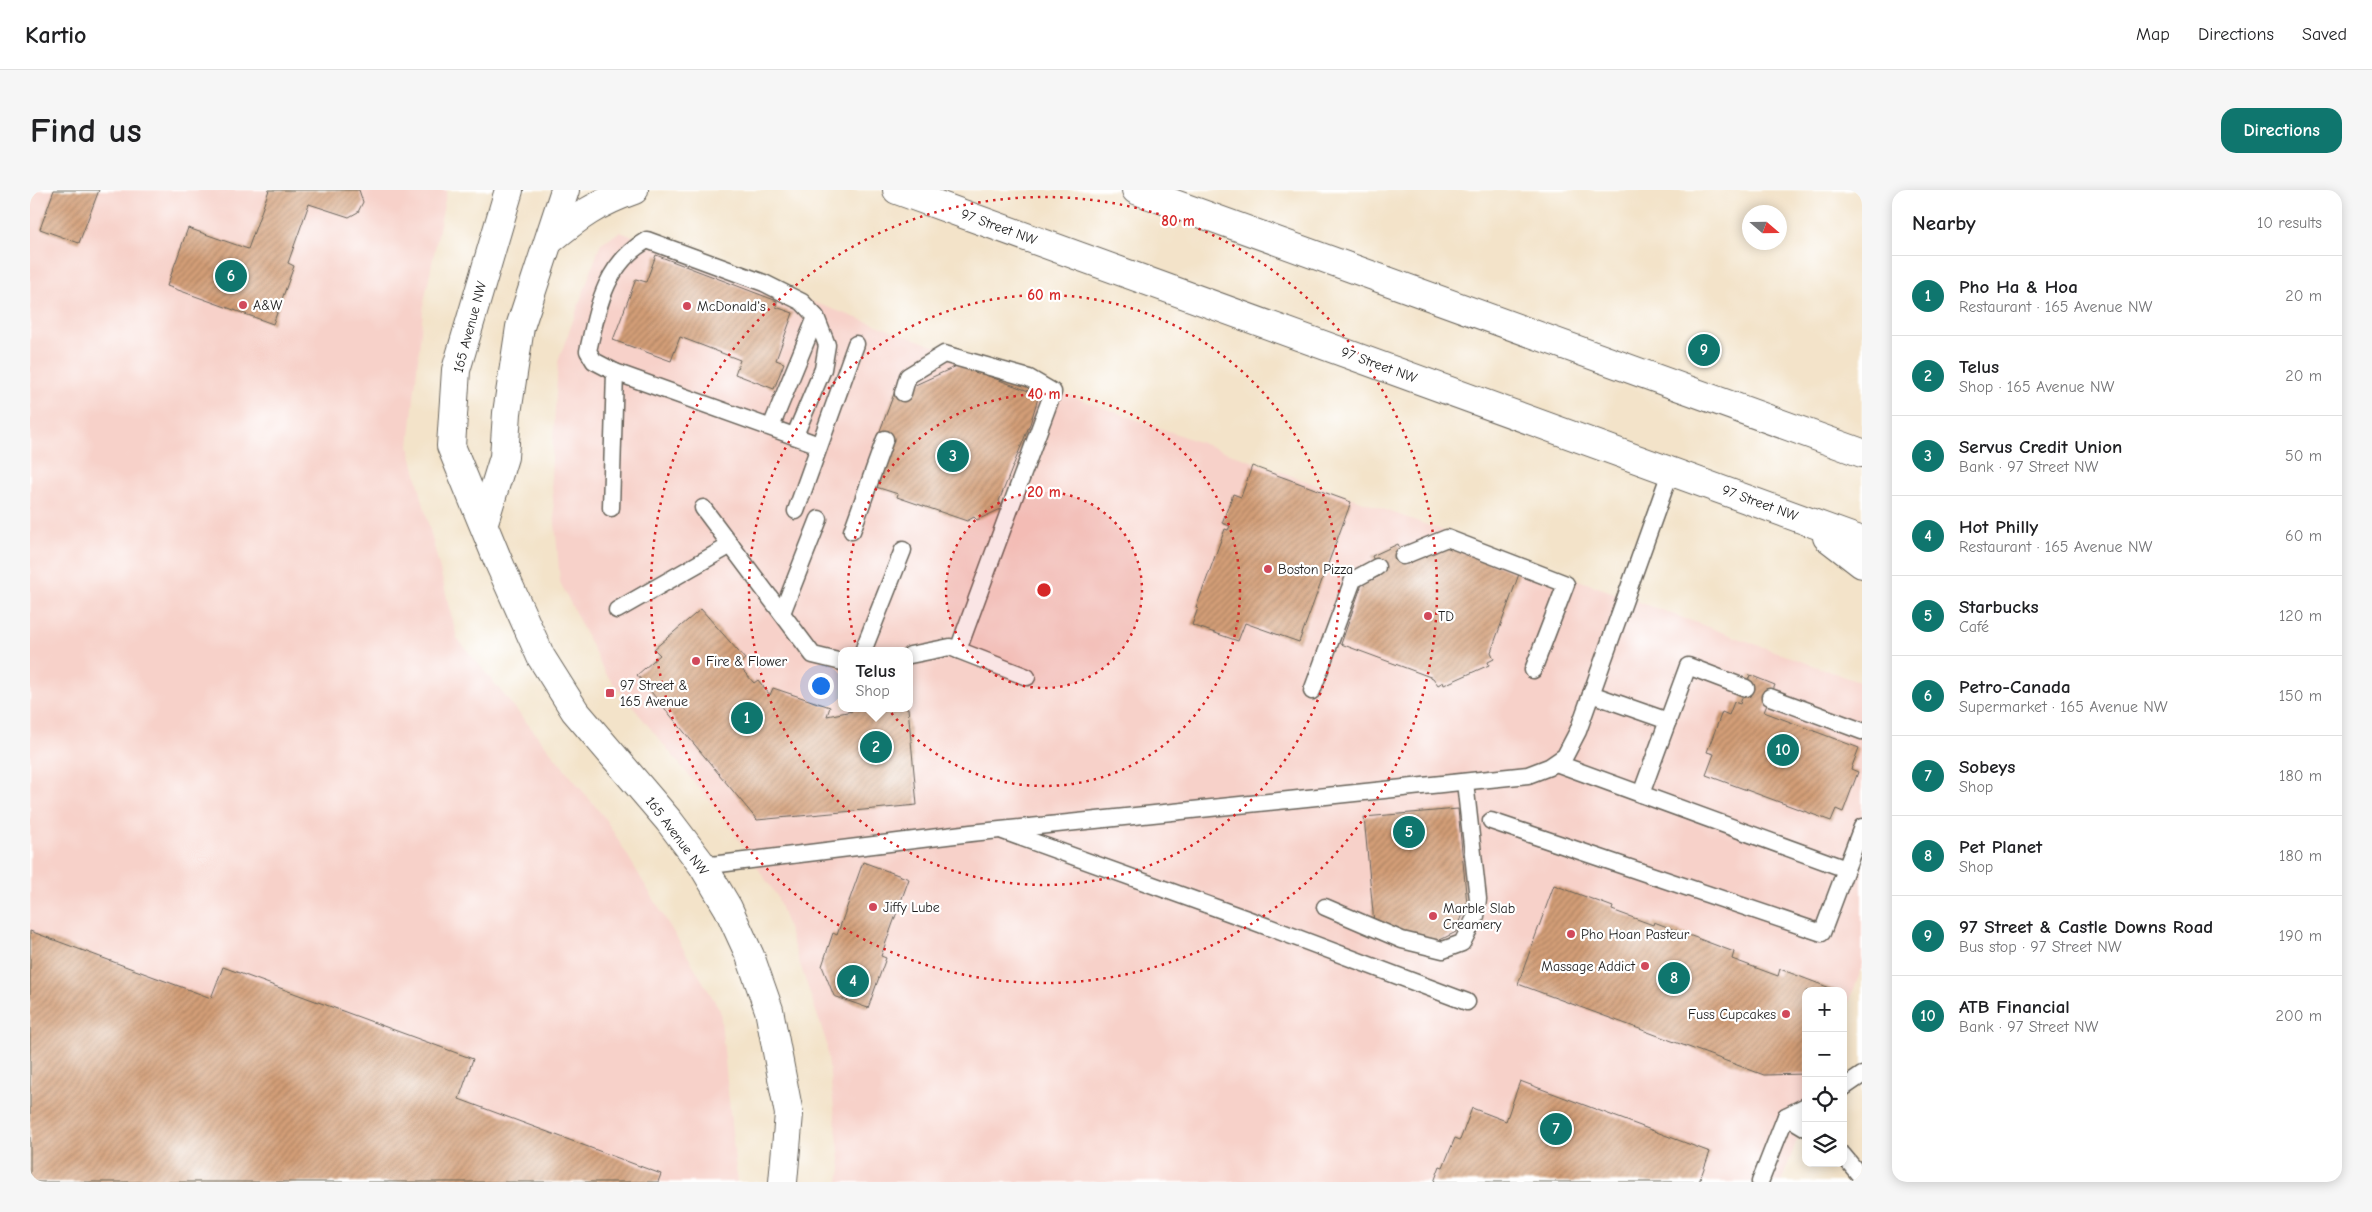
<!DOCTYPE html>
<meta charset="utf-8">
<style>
:root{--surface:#fff;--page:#f6f6f6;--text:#202124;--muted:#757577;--line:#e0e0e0;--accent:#0f766e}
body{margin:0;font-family:"Comic Neue",sans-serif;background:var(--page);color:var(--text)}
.controls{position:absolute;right:15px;bottom:15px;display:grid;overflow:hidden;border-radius:10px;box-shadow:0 2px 12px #0003}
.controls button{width:45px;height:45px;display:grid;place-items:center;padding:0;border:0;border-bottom:1px solid var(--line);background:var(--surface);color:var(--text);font:25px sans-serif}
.compass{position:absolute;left:1712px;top:15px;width:45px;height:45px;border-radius:50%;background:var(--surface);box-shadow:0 2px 12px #0003;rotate:110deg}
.you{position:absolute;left:790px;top:495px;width:18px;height:18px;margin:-12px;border:4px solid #fff;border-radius:50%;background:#1a73e8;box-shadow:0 0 0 8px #1a73e833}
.badge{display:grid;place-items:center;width:32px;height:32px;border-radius:50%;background:var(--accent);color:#fff;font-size:16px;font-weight:700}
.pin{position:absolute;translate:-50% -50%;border:2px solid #fff;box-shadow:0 1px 5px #0006}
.popup{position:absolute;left:808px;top:457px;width:75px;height:65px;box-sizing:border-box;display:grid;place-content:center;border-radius:10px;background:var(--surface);filter:drop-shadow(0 1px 4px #0005);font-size:16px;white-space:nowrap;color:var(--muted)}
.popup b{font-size:19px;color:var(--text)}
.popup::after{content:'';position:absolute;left:50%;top:100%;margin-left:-10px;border:10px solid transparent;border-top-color:var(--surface)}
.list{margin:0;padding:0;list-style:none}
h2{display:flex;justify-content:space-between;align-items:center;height:65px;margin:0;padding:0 20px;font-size:21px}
h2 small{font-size:16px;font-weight:400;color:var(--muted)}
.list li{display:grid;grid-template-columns:32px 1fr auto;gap:15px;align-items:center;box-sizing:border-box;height:80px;padding:0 20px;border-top:1px solid var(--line)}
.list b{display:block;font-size:19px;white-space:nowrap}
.list p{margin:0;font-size:16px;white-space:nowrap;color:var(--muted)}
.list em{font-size:16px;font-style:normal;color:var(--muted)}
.icon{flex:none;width:28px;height:28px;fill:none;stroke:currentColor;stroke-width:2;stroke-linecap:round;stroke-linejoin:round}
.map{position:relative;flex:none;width:1832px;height:992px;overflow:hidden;border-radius:15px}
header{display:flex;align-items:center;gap:30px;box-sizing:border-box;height:70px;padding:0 25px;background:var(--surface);border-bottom:1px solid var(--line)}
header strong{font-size:24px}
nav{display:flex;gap:28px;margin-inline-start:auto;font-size:18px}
.intro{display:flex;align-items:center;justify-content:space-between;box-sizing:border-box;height:120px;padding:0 30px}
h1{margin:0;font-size:35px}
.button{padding:12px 22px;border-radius:15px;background:var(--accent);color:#fff;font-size:18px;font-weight:700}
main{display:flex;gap:30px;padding:0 30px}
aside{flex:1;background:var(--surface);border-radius:15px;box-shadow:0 2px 12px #0003}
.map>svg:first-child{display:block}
</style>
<header>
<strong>Kartio</strong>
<nav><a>Map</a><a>Directions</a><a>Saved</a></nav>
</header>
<div class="intro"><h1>Find us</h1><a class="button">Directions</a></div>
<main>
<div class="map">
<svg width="1832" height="992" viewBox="0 0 1832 992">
<defs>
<pattern id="building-hatch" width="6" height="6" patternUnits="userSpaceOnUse" patternTransform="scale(1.25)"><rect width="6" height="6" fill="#d39e77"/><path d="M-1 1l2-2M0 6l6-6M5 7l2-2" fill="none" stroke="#aa8061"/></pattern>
</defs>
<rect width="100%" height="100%" fill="#fff"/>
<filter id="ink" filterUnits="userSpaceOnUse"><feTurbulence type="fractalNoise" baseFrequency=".02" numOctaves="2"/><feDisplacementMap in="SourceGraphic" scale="10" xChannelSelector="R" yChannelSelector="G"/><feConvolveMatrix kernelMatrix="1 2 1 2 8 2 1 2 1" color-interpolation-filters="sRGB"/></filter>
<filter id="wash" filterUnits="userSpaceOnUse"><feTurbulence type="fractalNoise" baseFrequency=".0096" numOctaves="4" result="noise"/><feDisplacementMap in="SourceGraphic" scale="20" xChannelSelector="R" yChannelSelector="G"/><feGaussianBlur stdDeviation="1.12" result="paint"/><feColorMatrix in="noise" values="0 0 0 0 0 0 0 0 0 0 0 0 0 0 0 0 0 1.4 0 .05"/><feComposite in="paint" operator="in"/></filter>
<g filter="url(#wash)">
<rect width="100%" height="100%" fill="#f3e3c9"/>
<g fill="#f7d1c9" fill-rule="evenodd">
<polygon points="7,0 417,0 394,112 379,256 427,448 575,628 690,820 707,992 0,992 0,18"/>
<path d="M 590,42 L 1832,493 L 1832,778 L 1813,828 L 1813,801 L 1776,801 L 1776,927 L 1751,992 L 809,992 L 811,978 L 796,851 L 747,706 L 693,627 L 575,483 L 530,392 L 521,285 L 528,172 L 571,53 ZM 812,461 L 880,461 L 880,518 L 812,518 Z"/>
</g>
<g id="blocks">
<g fill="url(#building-hatch)">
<polygon points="24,0 69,0 49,53 10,39"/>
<polygon points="239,0 329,0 333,12 328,22 319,27 279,14 258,73 264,76 243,134 137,96 158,38 218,59"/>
<polygon points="626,65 747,111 746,117 763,123 746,170 754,173 744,199 705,184 710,170 650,147 641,171 583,150 606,89 616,92"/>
<polygon points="929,175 1009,205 1000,234 969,311 973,318 947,330 944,327 937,331 867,307 868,304 846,297 863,252 848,246 865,201 883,196"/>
<polygon points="1222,276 1321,312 1269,452 1215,433 1208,451 1162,435 1168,418 1166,418 1195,339 1198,340 1200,336 1192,333 1203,304 1211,307"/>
<polygon points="1368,354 1377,374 1415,356 1489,384 1461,462 1464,469 1458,472 1459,475 1414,495 1413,492 1408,495 1403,488 1311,454 1332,394 1350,386 1342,366"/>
<polygon points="671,419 715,469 708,475 724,493 728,490 740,505 743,498 800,517 797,526 822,521 822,518 878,518 887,615 727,630 607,485 630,465 624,459"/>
<polygon points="1720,485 1745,495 1734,522 1829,558 1821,579 1828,582 1813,622 1806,619 1801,631 1676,585 1684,564 1677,562 1692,522 1699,525 1704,512 1710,514"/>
<polygon points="1428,619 1437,714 1426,742 1404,753 1344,733 1334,627"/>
<polygon points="833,672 879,689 851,766 856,768 838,818 804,806 792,776 803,743 807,745"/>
<polygon points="1524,695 1583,717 1582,720 1623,735 1624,732 1704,762 1702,769 1748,786 1750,779 1808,801 1776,801 1776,884 1734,885 1488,794"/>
<polygon points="0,741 181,808 193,777 443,869 429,909 631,984 628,992 0,992"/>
<polygon points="1490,891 1680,962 1669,992 1404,992 1410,976 1413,977 1425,948 1430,950 1442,918 1476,931"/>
</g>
</g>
</g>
<g filter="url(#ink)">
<use href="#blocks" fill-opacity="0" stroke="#676259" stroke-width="1"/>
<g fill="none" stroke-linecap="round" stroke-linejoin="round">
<defs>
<g id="lane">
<path d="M 585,182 L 564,171 L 558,161 C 568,117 575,74 617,50 L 734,93 L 772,112 L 786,127 L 741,237"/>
<polyline points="873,203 878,186 914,164 999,188 1023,202 928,460"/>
<polyline points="765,245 793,179 797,155 786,127"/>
<polyline points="581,318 585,182 789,255"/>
<polyline points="673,318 783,465 812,472"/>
<polyline points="766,321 826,154"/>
<polyline points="822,341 855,249"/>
<polyline points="1373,366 1417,348 1536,394 1503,480"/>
<polyline points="587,420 701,355"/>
<polyline points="752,423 789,329"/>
<polyline points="833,461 873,360"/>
<polyline points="880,465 920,457 997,487"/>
<polyline points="1282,501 1323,390 1347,377"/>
<polyline points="1561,504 1638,531"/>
<polyline points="1740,507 1832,541"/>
<polyline points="1526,573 1816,679 1832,637"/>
<polyline points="1611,604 1658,476 1716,498"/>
<polyline points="1461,631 1792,743 1816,679"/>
<polyline points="973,641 1217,729 1437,812"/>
<polyline points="673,676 941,643 1498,585 1519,577 1535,566 1548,541 1641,280"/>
<polyline points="1295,717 1372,750 1413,760 1432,753 1446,726 1448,709 1435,592"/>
<polyline points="1813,898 1832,885"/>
<polyline points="1756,926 1776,938"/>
<polyline points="1813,965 1832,988"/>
<polyline points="1730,992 1756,926 1776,916"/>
</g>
<g id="secondary">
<polyline points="479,0 426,180 421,256 469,373 511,467 545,521 639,631 673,676 698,718 720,766 739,820 759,924 753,992"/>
<polyline points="454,332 474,267 477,223 490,137 535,0"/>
</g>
<g id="primary">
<polyline points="867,0 1832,351"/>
<polyline points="1106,0 1832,263"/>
<path d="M 519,51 C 549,26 567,13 604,0"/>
<polyline points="1797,347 1832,374"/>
</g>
</defs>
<use href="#lane" stroke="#676259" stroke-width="19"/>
<use href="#secondary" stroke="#676259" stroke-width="30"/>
<use href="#primary" stroke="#676259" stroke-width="30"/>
<use href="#lane" stroke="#fff" stroke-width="16"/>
<use href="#secondary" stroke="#fff" stroke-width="28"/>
<use href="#primary" stroke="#fff" stroke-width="28"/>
</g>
</g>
<circle cx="1014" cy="400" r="98" fill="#d62828" fill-opacity=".12"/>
<g fill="none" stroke="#d62828" stroke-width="2.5" stroke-dasharray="2.5 5">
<circle cx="1014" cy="400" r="98"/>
<circle cx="1014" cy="400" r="196"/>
<circle cx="1014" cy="400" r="295"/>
<circle cx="1014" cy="400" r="393"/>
</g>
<g fill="#d1495b" stroke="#fff" stroke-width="2">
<circle cx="213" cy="115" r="5"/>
<circle cx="657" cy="116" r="5"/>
<circle cx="1238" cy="379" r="5"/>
<circle cx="1398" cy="426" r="5"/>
<circle cx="666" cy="471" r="5"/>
<rect x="575" y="498" width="10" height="10" rx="2.5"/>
<circle cx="843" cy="717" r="5"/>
<circle cx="1403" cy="726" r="5"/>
<circle cx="1541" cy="744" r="5"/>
<circle cx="1615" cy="776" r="5"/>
<circle cx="1756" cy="824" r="5"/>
</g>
<g text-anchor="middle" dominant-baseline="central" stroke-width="4.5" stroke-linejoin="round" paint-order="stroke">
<g font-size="14" fill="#1c1c1c" stroke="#fff">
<text transform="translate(969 37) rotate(20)">97 Street NW</text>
<text transform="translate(440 137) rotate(-75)">165 Avenue NW</text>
<text transform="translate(1349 175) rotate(20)">97 Street NW</text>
<text transform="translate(1730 313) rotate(20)">97 Street NW</text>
<text transform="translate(647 646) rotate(53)">165 Avenue NW</text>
</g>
<g font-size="14" fill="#1c1c1c" stroke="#fff" text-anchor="start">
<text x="223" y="115">A&amp;W</text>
<text x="667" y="116">McDonald's</text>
<text x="1248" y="379">Boston Pizza</text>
<text x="1408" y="426">TD</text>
<text x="676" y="471">Fire &amp; Flower</text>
<text x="590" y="495">97 Street &amp;<tspan x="590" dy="16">165 Avenue</tspan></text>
<text x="853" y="717">Jiffy Lube</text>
<text x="1413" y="718">Marble Slab<tspan x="1413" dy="16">Creamery</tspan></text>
<text x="1551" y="744">Pho Hoan Pasteur</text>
<text x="1605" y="776" text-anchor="end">Massage Addict</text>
<text x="1746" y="824" text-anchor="end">Fuss Cupcakes</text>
</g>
</g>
<circle cx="1014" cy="400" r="8" fill="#d62828" stroke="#fff" stroke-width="2.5"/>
<g font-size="15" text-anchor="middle" font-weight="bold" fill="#d62828" stroke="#fff" stroke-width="4.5" stroke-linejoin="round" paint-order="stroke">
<text x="1148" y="36">80 m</text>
<text x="1014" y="110">60 m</text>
<text x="1014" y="209">40 m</text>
<text x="1014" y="307">20 m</text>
</g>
</svg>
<div class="controls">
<button>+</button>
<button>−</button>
<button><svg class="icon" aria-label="locate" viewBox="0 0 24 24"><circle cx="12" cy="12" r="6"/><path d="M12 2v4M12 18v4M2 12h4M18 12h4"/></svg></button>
<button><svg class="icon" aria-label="layers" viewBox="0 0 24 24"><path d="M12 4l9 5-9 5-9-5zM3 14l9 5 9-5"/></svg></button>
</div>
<svg class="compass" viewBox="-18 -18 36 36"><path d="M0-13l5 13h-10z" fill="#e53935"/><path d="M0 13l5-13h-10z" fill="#757577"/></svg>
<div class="you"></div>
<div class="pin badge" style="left:717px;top:528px">1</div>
<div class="pin badge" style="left:846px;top:557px">2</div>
<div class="popup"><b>Telus</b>Shop</div>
<div class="pin badge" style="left:923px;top:266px">3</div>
<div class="pin badge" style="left:823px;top:791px">4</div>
<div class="pin badge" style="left:1379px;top:642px">5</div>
<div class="pin badge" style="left:201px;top:86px">6</div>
<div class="pin badge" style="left:1526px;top:939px">7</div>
<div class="pin badge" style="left:1644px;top:788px">8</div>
<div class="pin badge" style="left:1674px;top:160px">9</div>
<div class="pin badge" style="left:1753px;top:560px">10</div>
</div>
<aside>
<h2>Nearby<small>10 results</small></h2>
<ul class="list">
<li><span class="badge">1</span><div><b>Pho Ha &amp; Hoa</b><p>Restaurant · 165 Avenue NW</p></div><em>20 m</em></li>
<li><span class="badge">2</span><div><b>Telus</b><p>Shop · 165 Avenue NW</p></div><em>20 m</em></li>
<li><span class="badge">3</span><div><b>Servus Credit Union</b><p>Bank · 97 Street NW</p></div><em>50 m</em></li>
<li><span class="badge">4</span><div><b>Hot Philly</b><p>Restaurant · 165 Avenue NW</p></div><em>60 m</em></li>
<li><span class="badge">5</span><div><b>Starbucks</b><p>Café</p></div><em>120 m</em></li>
<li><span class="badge">6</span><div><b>Petro-Canada</b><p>Supermarket · 165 Avenue NW</p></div><em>150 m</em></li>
<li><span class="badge">7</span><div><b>Sobeys</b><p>Shop</p></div><em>180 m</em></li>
<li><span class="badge">8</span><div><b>Pet Planet</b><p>Shop</p></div><em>180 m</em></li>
<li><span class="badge">9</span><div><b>97 Street &amp; Castle Downs Road</b><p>Bus stop · 97 Street NW</p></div><em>190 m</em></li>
<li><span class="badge">10</span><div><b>ATB Financial</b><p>Bank · 97 Street NW</p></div><em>200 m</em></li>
</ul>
</aside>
</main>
